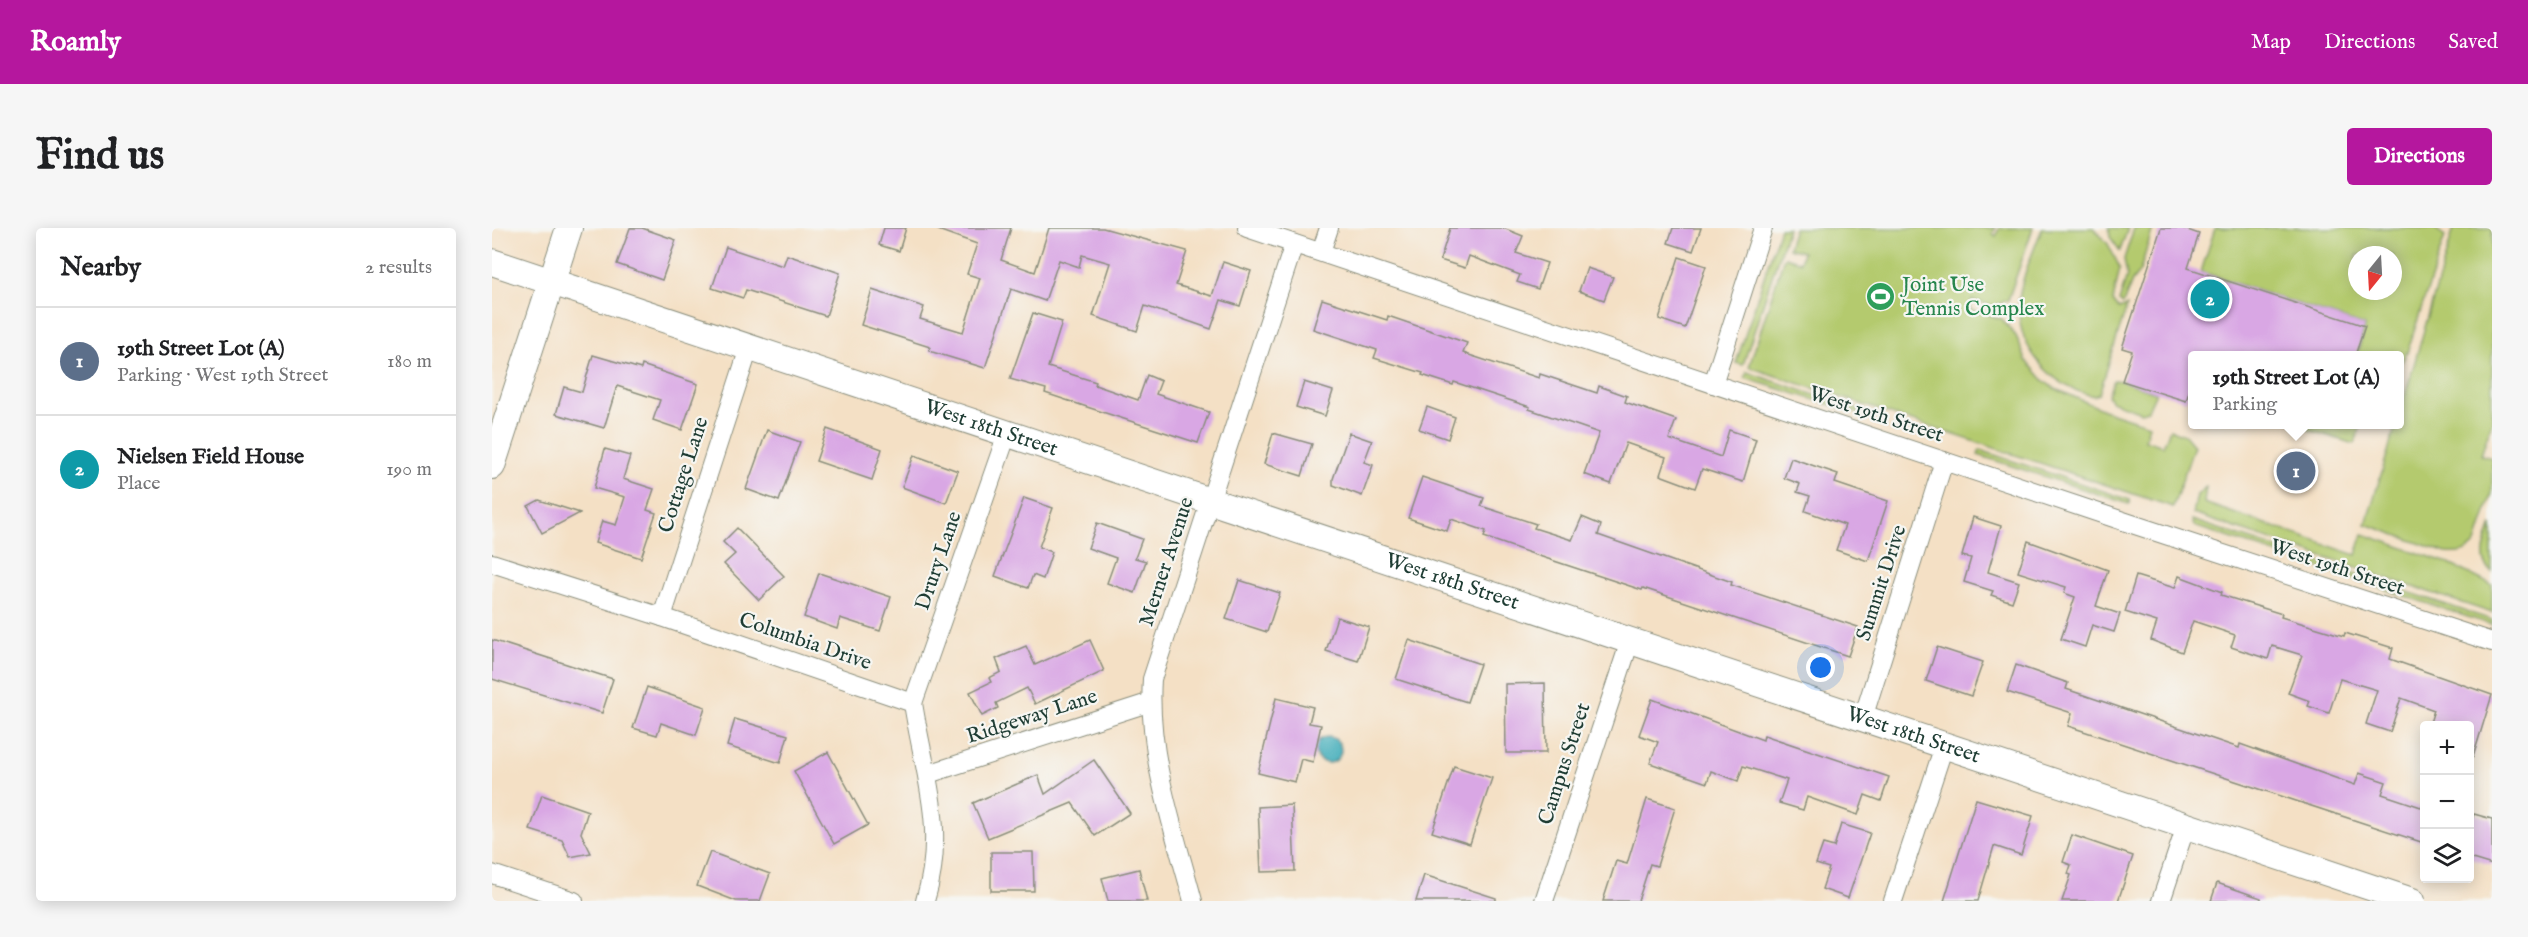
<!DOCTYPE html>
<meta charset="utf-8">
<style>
:root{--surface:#fff;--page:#f6f6f6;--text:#202124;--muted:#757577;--line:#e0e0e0;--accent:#b5179e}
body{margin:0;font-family:"IM FELL English",serif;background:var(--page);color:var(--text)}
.controls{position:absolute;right:18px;bottom:18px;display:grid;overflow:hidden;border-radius:6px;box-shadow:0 3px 15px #0003}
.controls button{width:54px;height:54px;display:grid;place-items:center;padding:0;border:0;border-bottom:2px solid var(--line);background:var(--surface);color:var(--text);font:30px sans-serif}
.compass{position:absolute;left:1856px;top:18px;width:54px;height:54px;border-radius:50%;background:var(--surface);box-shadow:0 3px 15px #0003;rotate:198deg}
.you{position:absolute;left:1329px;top:440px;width:21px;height:21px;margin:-15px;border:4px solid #fff;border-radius:50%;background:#1a73e8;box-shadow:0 0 0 9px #1a73e833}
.badge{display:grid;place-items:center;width:39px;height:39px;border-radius:50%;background:var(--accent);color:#fff;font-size:20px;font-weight:700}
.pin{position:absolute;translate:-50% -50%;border:3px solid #fff;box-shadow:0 2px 6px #0006}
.popup{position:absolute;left:1696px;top:123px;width:216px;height:78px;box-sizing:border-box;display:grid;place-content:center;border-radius:6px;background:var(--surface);filter:drop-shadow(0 2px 4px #0005);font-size:20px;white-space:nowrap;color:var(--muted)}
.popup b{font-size:22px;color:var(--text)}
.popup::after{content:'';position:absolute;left:50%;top:100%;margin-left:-12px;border:12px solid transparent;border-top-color:var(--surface)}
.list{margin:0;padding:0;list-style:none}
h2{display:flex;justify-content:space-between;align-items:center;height:78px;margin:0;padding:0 24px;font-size:26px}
h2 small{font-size:20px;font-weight:400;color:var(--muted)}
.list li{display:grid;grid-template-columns:39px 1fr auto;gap:18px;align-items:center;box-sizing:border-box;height:108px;padding:0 24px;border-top:2px solid var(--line)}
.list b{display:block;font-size:22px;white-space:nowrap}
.list p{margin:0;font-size:20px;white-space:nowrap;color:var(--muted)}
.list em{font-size:20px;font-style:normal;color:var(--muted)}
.icon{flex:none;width:33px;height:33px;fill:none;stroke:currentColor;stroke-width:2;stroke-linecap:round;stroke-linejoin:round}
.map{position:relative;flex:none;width:2000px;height:673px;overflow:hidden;border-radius:6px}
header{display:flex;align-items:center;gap:36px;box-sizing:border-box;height:84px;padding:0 30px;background:var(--accent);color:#fff}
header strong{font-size:28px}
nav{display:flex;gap:33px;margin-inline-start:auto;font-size:21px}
.intro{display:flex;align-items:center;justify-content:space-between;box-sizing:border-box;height:144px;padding:0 36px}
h1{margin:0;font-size:42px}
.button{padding:15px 27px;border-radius:6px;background:var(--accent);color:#fff;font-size:21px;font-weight:700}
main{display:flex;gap:36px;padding:0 36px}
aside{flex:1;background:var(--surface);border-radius:6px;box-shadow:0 3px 15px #0003}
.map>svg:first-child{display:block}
</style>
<header>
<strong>Roamly</strong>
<nav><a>Map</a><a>Directions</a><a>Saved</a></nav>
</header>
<div class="intro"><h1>Find us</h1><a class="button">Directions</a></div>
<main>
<aside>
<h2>Nearby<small>2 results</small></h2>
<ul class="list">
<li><span class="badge" style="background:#5c6f8a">1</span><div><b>19th Street Lot (A)</b><p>Parking · West 19th Street</p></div><em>180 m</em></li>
<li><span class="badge" style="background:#0f9aa8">2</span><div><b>Nielsen Field House</b><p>Place</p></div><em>190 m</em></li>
</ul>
</aside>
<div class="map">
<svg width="2000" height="673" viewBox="0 0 2000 673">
<rect width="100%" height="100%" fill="#f6f6f2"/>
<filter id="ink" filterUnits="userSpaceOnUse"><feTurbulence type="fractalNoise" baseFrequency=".0167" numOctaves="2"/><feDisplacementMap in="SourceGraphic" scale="12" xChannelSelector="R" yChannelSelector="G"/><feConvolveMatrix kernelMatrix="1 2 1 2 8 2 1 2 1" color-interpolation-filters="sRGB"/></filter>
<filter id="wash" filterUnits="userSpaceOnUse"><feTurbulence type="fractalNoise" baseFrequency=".008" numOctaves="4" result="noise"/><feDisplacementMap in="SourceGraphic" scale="24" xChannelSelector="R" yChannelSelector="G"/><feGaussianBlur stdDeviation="1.35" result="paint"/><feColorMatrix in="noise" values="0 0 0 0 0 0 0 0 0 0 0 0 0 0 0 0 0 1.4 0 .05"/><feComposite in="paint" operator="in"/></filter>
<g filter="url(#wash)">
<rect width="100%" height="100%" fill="#f4e0c5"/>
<g fill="#b4ca6e" stroke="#6a8451" stroke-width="1.5" fill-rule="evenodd">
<polygon points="1288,0 1296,0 1251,137 1244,135"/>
<polygon points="1302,0 1503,0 1501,6 1504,8 1507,0 1541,0 1516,72 1502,78 1480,72 1477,81 1510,91 1524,108 1534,132 1552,153 1562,160 1614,183 1657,197 1653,212 1671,218 1678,201 1693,207 1702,218 1681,279 1257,139 1291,32 1293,29 1308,34 1311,24 1296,20"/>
<path d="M 1550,0 L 1602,0 L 1616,16 L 1628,40 L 1621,73 L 1627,81 L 1635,78 L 1607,166 L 1602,168 C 1560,159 1524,120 1527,75 C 1528,51 1542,23 1550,0 Z"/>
<polygon points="1617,0 1636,0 1628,23 1618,9"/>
<polygon points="1642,0 1661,0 1648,43 1640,53 1631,76 1627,73 1635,48 1632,31"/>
<path d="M 1723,0 L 1942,0 L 1953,8 L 1915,125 L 1908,137 L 1908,128 L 1865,127 L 1873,98 L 1709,44 ZM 1865,27 L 1901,27 L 1901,63 L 1865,63 Z"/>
<path d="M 1962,0 L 2000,0 L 2000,194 L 1989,227 L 2000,230 L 2000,266 L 1984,315 C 1976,325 1966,326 1954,325 L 1874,296 L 1904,197 L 1908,196 L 1908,184 Z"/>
<polygon points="1255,144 1376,185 1377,189 1253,150"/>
<polygon points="1622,152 1630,153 1664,164 1656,182 1649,184 1619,173 1616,167"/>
<polygon points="1802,197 1869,197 1862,216"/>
<polygon points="1488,222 1638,272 1637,276 1486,227"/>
<polygon points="1714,259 1712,275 1864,327 1871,306 1953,334 2000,357 2000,385 1701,286 1705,267"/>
<polygon points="1700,292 2000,392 2000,397 1702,298"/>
<path d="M 2000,297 L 2000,344 C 1984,331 1995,312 2000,297 Z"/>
</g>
<circle fill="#3aaab8" stroke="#2c7476" stroke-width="1.5" cx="836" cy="522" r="13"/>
<g id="blocks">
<g fill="#d9a7e4">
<polygon points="138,0 150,0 184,12 170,52 125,36"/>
<polygon points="392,0 414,0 407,23 387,17"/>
<polygon points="446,0 519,0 509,32 543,44 557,0 611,0 695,23 684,57 720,68 731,34 759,43 748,78 729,72 719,101 653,78 645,103 601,88 618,35 590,27 587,39 567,32 553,73 519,61 493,140 437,123 438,119 369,97 380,62 432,79 428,91 471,104 488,50 475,46 485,16 446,2"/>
<polygon points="958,0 1011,0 1031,8 1024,25 1055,35 1046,61 1025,54 1028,47 977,28 973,40 948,32"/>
<polygon points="1181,0 1209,0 1201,23 1176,15"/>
<polygon points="1669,0 1690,0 1707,6 1696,40 1873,98 1863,128 1701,128 1701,153 1694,173 1630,153 1640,123 1630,120"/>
<polygon points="234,19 291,38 295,27 348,45 334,88 254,62 251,70 220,60"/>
<polygon points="1187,29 1214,38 1193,100 1167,91"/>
<polygon points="1095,40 1121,49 1112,72 1087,63"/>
<polygon points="830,71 895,92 896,88 975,115 971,125 1047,150 1048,146 1105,165 1107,158 1135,168 1133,174 1184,192 1177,211 1229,229 1237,202 1264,211 1251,254 1210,241 1203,260 1168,247 1174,229 1134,215 1119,256 1092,246 1107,205 1037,181 1038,179 962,154 961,157 930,147 931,145 882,130 885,122 821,101"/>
<polygon points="541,85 570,94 556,139 604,154 603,157 646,172 655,147 669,153 664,166 717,184 706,215 595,179 553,165 554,161 518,151"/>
<polygon points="101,127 149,141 150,137 206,156 190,202 161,192 168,172 125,158 112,200 64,186 72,159 90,164"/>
<polygon points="812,154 841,163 833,188 804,179"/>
<polygon points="935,179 963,189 956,211 927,201"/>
<polygon points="335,201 390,221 380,252 324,233"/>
<polygon points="275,202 308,214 287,273 254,261"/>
<polygon points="781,205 820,216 810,248 772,236"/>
<polygon points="857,205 880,213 872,234 881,237 870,268 841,257 841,251"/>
<polygon points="113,221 138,228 131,251 162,261 155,282 164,285 149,330 103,315 110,293 124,297 133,269 102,260"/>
<polygon points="422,227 466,243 454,275 410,259"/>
<polygon points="1299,230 1346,246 1343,255 1396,273 1376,333 1344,322 1353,297 1313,283 1318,268 1305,264 1308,256 1292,250"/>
<polygon points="930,249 992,270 989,278 1044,296 1042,300 1080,312 1090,289 1109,297 1106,307 1240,354 1239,357 1366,399 1356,428 1151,360 1150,362 1041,326 992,309 994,303 959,291 955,303 916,290"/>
<polygon points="532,270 561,280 547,319 560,324 551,351 541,347 536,360 503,348"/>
<polygon points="47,272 88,285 50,305 36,278"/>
<polygon points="1481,289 1509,298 1496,344 1527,354 1520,374 1499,367 1501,363 1472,354 1479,330 1470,328"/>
<polygon points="605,295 650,311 643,330 654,333 643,365 615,355 624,330 596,320"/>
<polygon points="245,300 292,348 267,372 232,336 243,326 231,314"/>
<polygon points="1536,313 1616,342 1604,378 1628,386 1622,404 1600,397 1593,419 1569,411 1583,369 1572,365 1574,359 1526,344"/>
<polygon points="327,345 399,369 388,403 348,390 345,401 312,389"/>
<polygon points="1644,348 1683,360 1687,348 1730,364 1729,367 1790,386 1789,389 1852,408 1853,405 1901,420 1898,431 2000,467 1981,529 1977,528 1977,498 1937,498 1942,482 1909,470 1898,504 1874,496 1885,462 1848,451 1837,485 1816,478 1818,473 1796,465 1810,427 1780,418 1776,431 1739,419 1743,407 1701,393 1690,424 1659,412 1665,394 1633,384"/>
<polygon points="747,352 788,365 775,404 734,391"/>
<polygon points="845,389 877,399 866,433 834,423"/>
<polygon points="0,412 121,451 110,485 0,451"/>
<polygon points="598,412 612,443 543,476 535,460 504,475 506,480 490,488 478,464 499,454 497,450 509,444 504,431 534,418 543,437"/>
<polygon points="917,412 988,436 975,474 904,451"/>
<polygon points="1445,419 1491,434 1479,468 1434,453"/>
<polygon points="1524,437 1576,455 1574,461 1747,520 1748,516 1863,557 1867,545 1894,554 1890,566 1932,580 1932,615 1576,498 1580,485 1515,464"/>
<polygon points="1053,455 1054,525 1014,525 1013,456"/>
<polygon points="155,459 213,479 204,507 169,495 165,507 141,500"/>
<polygon points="784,470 821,479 817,495 829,497 821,534 809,531 803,554 766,545"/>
<polygon points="1160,471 1271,512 1272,507 1397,549 1389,573 1373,567 1366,587 1315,569 1311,582 1287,575 1295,552 1251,538 1246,553 1219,543 1215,555 1158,535 1166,514 1147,507"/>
<polygon points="243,491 296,507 288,535 235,518"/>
<polygon points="336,524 376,597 342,616 302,543"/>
<polygon points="602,532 638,585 603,608 580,575 496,610 481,575 546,547 553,566"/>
<polygon points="962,538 1000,550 978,616 940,604"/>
<polygon points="50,567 96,583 89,605 99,625 78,629 70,612 38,602"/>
<polygon points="1155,571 1183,580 1165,638 1158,636 1146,673 1111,673 1124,633 1135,636"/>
<polygon points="1484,571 1541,588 1529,627 1502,618 1486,673 1452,673"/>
<polygon points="800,577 803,643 769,644 766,579"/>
<polygon points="1982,586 2000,591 2000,637 1977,630 1977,600"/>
<polygon points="1349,596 1378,605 1356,670 1330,661 1337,640 1324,636 1331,616 1342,619"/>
<polygon points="1580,607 1641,628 1626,673 1570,673 1579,647 1576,646 1579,637 1571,634"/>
<polygon points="218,624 278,646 268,673 244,673 205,658"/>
<polygon points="499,624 541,624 542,663 499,663"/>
<polygon points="647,641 655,673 616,673 610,650"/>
<polygon points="932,647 1004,670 1004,673 924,673"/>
<polygon points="1725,655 1769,670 1769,673 1719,673"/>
</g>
</g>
</g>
<g filter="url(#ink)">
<use href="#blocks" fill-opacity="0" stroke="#8a8e7c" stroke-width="1.5"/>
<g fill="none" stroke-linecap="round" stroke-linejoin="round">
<defs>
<g id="street">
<polyline points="755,0 1637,295 2000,414"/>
<polyline points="829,24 837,0"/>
<polyline points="1221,156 1271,0"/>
<path d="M 0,335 L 170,389 L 421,475 C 432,546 455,600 433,673"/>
<polyline points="170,389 257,120"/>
<polyline points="421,475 515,206"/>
<polyline points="1371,490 1452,233"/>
<polyline points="436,546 659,474"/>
<polyline points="0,646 82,673"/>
<path d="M 701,673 C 682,601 655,527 660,451 L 802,16"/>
<polyline points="1052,673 1138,413"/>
<polyline points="1401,673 1452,518"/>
<polyline points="1669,673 1694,598"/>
</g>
<g id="secondary">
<path id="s1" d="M 0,34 L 1920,673"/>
<polyline points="0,238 77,0"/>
</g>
</defs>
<use href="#street" stroke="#8a8e7c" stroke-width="20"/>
<use href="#secondary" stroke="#8a8e7c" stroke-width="28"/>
<use href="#street" stroke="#fff" stroke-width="18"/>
<use href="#secondary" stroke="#fff" stroke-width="26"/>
</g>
</g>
<defs>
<symbol id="stadium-disc" viewBox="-11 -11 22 22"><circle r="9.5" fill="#2e9e5b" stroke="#f6f6f2"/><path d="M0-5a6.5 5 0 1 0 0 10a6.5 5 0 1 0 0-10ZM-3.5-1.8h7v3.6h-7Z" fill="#fff"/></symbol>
</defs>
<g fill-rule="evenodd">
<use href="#stadium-disc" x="1372" y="52" width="33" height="33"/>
</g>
<g text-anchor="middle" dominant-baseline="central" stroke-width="4.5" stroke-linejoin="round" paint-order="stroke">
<g font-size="21" fill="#27864d" stroke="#f6f6f2" text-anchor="start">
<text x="1410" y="57">Joint Use<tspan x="1410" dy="24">Tennis Complex</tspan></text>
</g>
<g font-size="21" fill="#1f3d34" stroke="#f6f6f2">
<text transform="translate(1384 187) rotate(18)">West 19th Street</text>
<text stroke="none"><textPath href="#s1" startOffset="526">West 18th Street</textPath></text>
<text transform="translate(192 247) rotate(-72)">Cottage Lane</text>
<text transform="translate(447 333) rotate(-71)">Drury Lane</text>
<text transform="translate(675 334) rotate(-72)">Merner Avenue</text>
<text transform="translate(1845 340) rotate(18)">West 19th Street</text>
<text stroke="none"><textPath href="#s1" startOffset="1012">West 18th Street</textPath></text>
<text transform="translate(1390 355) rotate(-72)">Summit Drive</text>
<text transform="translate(313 414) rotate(19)">Columbia Drive</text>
<text transform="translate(540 489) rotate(-18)">Ridgeway Lane</text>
<text stroke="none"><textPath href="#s1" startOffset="1498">West 18th Street</textPath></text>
<text transform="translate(1073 536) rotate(-72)">Campus Street</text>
</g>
</g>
</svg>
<div class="controls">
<button>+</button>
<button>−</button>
<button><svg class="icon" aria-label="layers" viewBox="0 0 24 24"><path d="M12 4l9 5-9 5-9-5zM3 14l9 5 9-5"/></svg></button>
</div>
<svg class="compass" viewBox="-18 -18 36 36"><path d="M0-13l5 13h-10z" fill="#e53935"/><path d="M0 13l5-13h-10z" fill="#757577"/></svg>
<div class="you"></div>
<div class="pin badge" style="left:1804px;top:243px;background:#5c6f8a">1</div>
<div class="popup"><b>19th Street Lot (A)</b>Parking</div>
<div class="pin badge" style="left:1718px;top:71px;background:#0f9aa8">2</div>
</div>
</main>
